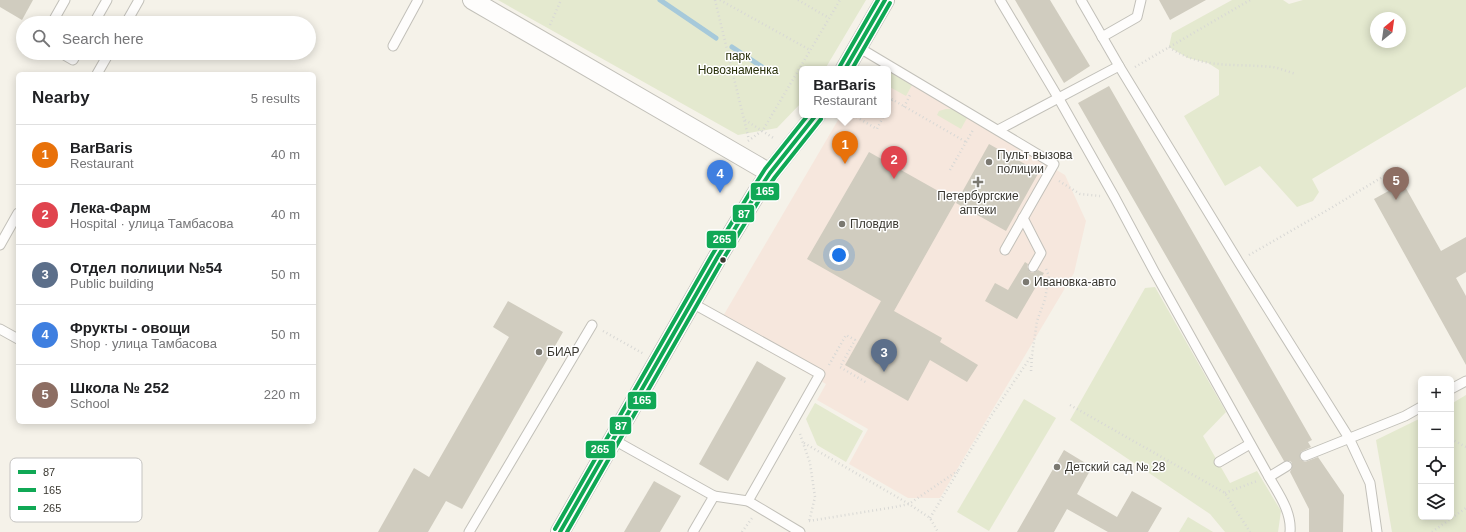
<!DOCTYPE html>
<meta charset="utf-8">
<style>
:root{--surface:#fff;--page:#f6f6f6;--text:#202124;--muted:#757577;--line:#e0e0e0;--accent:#7b7971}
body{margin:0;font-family:Arial,sans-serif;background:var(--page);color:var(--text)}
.controls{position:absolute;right:12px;bottom:12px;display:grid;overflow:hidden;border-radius:6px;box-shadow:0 2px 10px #0003}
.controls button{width:36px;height:36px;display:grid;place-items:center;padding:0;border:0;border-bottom:1px solid var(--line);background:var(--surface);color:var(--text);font:20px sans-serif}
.compass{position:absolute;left:1370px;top:12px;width:36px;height:36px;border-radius:50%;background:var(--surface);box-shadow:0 2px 10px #0003;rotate:29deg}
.you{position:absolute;left:839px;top:255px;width:14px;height:14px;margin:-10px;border:3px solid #fff;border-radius:50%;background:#1a73e8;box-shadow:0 0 0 6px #1a73e833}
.badge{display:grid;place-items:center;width:26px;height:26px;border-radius:50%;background:var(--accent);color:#fff;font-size:13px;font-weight:700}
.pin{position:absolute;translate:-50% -33px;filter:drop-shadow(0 1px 2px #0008)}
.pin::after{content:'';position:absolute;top:21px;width:14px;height:12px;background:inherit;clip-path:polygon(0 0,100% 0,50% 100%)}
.popup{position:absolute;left:799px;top:66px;width:92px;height:52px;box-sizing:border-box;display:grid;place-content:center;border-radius:6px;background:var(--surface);filter:drop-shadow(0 1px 3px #0005);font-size:13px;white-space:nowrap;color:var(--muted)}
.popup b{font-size:15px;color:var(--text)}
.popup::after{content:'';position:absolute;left:50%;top:100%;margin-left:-8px;border:8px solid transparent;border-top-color:var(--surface)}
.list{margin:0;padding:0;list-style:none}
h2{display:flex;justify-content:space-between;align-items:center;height:52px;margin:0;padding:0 16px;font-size:17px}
h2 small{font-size:13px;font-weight:400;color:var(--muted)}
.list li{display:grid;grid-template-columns:26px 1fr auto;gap:12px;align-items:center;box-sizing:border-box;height:60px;padding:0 16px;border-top:1px solid var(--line)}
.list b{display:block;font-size:15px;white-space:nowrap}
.list p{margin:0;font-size:13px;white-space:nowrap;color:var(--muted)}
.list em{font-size:13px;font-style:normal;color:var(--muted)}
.icon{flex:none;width:22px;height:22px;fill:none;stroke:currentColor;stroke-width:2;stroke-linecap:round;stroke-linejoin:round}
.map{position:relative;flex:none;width:1466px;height:532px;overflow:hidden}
.search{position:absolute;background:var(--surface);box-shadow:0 2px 10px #0003;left:16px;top:16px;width:300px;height:44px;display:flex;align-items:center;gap:10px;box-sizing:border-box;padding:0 14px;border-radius:22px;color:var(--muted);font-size:15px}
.panel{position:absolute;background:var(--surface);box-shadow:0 2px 10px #0003;left:16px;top:72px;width:300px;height:352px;border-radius:6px}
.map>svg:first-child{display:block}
</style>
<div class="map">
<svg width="1466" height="532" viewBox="0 0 1466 532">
<rect width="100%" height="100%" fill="#f5f2e9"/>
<polygon fill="#f6e7dd" points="888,71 1065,175 1086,221 1074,273 940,498 908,498 849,464 868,429 817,400 826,384 719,323 841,115 888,115"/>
<g fill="#e4e9cf" fill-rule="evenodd">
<polygon points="498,0 866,0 825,69 802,69 802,102 777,128 738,135"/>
<path d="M 1232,0 L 1283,0 L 1289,4 L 1303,0 L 1466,0 L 1466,87 L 1312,179 L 1319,192 L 1313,201 L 1297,207 L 1260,166 L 1225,186 L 1184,116 L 1219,95 L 1219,70 L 1208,63 L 1188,58 L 1169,47 L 1172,33 ZM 1376,18 L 1400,18 L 1400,42 L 1376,42 Z"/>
<polygon points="889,72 912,85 906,96 888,86"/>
<polygon points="946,109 955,109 968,116 961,129 937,115 939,111"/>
<polygon points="1155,287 1226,412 1203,436 1230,483 1257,471 1281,511 1278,532 1225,532 1210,514 1070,420 1145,288"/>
<polygon points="1466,395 1466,532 1392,532 1376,440 1421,418 1421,517 1451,517 1451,404"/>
<polygon points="1024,399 1056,418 989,531 957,512"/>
<polygon points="815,403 863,431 846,462 817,445 806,419"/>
<polygon points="1188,517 1213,532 1179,532"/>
</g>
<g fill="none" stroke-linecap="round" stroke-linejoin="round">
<g stroke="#a6c9da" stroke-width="5">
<polyline points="660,0 716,38"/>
<polyline points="732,47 771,73"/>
</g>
</g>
<g fill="#d0ccbf">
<polygon points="0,0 33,0 22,20 0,7"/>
<polygon points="1015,0 1050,0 1090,66 1064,83"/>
<polygon points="1159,0 1206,0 1170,20"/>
<polygon points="1109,86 1312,440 1308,442 1311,447 1301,452 1300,459 1305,462 1318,457 1344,495 1343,532 1309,532 1309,509 1290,472 1292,468 1292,463 1290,461 1284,461 1078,103"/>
<polygon points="989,144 1039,172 1006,231 956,203"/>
<polygon points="869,152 956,201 894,311 942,338 940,342 978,365 967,382 930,360 908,401 845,365 881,301 807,259"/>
<polygon points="1403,183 1441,251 1466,237 1466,272 1456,278 1466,296 1466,365 1374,199"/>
<polygon points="1025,262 1028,264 1027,267 1030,272 1033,273 1038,270 1044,273 1017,319 985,301 995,283 1008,290"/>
<polygon points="508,301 563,332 462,509 446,501 428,532 378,532 414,468 429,477 509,337 493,327"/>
<polygon points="757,361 786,378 728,481 699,464"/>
<polygon points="1064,450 1092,467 1077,494 1117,517 1132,491 1162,508 1148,532 1108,532 1067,509 1054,532 1017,532"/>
<polygon points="654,481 681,496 660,532 624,532"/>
</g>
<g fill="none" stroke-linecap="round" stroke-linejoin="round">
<defs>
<g id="service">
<path d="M 1000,0 L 1059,99 L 1115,198 L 1154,271 L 1269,477 C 1278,493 1292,512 1290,532"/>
<polyline points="1081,0 1119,66"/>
<polyline points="52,23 65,0"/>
<polyline points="94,23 107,0"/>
<polyline points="126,23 139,0"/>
<polyline points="1102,37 1137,17 1141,0"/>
<polyline points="393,46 418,0"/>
<polyline points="858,47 1054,164 1005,250"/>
<polyline points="61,53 73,60 77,53"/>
<polyline points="97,74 109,53"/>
<polyline points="998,130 1119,66 1238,261 1349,438 1370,483 1377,532"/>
<polyline points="1023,218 1041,253 1033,267"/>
<polyline points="0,245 18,213"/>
<polyline points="692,303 820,374 748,501 714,496"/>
<polyline points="0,329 18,339"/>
<polyline points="1451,389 1466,381"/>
<polyline points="614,440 714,496 693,532"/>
<polyline points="1305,456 1405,416 1421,407"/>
<polyline points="1219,462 1250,444"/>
<polyline points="1269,477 1287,466"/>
<polyline points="748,501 800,532"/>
<polyline points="469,532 592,325"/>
</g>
<g id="minor">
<polyline points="472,0 770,173"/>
<polyline points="845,69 885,0"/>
<polyline points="560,532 717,258 756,194 770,173 816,115"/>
</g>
</defs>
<use href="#service" stroke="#c2c0b9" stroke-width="11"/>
<use href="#minor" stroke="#c2c0b9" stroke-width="20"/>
<g stroke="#d8d8d5" stroke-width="2.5" stroke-dasharray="1 3" stroke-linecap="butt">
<polyline points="715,0 749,140"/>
<polyline points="720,0 810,50"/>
<polyline points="798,0 829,18"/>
<polyline points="550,25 561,0"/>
<path d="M 1169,47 C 1202,70 1235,63 1272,67 C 1280,68 1288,72 1296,74"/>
<polyline points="1135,67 1250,0"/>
<polyline points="888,97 966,142"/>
<polyline points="904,107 911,93"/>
<polyline points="888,108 892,100"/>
<polyline points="853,115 877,129 884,115"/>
<polyline points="745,120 775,139"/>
<polyline points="748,141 763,130 840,0"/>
<polyline points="950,170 973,130"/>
<polyline points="1059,181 1080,194 1100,196"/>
<polyline points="1249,255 1331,208 1399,167"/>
<polyline points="603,331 644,354"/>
<polyline points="829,365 846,335 855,340 840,367 867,383"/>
<polyline points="1031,371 1032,356"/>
<polyline points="1070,405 1225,493 1250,532"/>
<polyline points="800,434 810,463 815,497 809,522"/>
<polyline points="1451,439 1466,447"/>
<polyline points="804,443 909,504 930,518 938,532"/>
<polyline points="1225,493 1257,481"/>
<polyline points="930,518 991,416 1032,355 1037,321 1045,299 1049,276 1046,269"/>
<polyline points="809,521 895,507 909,504 959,470"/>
<polyline points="742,532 752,518"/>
<polyline points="1432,532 1466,508"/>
</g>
<use href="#service" stroke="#fefdfc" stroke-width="9"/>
<use href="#minor" stroke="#fefdfc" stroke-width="18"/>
<defs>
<g id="bus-1">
<polyline points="845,69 885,0"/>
<polyline points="560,532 717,258 756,194 770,173 816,115"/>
</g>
<g id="bus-2">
<polyline points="852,69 890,3"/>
<polyline points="567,532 722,261 761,197 775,177 821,119"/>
</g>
<g id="bus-3">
<polyline points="840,66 878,0"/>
<polyline points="555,529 712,255 751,191 765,169 808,115"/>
</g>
</defs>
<use href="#bus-1" stroke="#fff" stroke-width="7"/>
<use href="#bus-2" stroke="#fff" stroke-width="7"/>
<use href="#bus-3" stroke="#fff" stroke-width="7"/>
<use href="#bus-1" stroke="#10a855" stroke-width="4"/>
<use href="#bus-2" stroke="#10a855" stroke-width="4"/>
<use href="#bus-3" stroke="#10a855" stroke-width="4"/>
</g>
<g fill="#7b7971" stroke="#fff" stroke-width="1.5">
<circle cx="989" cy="162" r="4"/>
<path d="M976 176h4v4h4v4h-4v4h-4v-4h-4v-4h4z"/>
<circle cx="842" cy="224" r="4"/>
<circle cx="1026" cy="282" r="4"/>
<circle cx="539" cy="352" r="4"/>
<circle cx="1057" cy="467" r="4"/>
</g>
<circle fill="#3a3831" stroke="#fff" stroke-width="1.5" cx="723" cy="260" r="3.5"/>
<g text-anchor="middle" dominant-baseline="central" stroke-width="3" stroke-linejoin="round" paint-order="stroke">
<g font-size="12" fill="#28300a" stroke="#fff">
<text x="738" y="56">парк<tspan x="738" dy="14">Новознаменка</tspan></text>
</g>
<g font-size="12" fill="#3a3831" stroke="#fff" text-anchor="start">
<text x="997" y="155">Пульт вызова<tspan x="997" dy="14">полиции</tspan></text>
<text x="978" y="196" text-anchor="middle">Петербургские<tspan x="978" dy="14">аптеки</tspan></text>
<text x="850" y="224">Пловдив</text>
<text x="1034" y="282">Ивановка-авто</text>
<text x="547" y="352">БИАР</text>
<text x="1065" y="467">Детский сад № 28</text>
</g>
</g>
<rect x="10" y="458" width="132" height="64" rx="6" fill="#fff" stroke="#c4c3c1" stroke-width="1"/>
<rect x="18" y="470" width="18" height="4" fill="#10a855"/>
<rect x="18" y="488" width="18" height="4" fill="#10a855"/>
<rect x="18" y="506" width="18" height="4" fill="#10a855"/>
<g font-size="11" fill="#3a3831">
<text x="43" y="476">87</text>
<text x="43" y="494">165</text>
<text x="43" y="512">265</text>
</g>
<g stroke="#fff" stroke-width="1.5">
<rect x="750" y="182" width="30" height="19" rx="4" fill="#10a855"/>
<rect x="732" y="204" width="23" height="19" rx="4" fill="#10a855"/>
<rect x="706" y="230" width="31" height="19" rx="4" fill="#10a855"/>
<rect x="627" y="391" width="30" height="19" rx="4" fill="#10a855"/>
<rect x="609" y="416" width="23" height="19" rx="4" fill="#10a855"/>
<rect x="585" y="440" width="31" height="19" rx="4" fill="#10a855"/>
</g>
<g font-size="11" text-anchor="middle" font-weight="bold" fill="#fff">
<text x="765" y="195">165</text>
<text x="744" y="218">87</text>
<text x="722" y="243">265</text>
<text x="642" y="404">165</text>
<text x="621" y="430">87</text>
<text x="600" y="453">265</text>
</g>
</svg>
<div class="controls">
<button>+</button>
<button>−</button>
<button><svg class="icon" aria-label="locate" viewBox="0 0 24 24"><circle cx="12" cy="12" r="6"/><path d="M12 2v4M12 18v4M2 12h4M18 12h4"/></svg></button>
<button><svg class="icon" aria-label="layers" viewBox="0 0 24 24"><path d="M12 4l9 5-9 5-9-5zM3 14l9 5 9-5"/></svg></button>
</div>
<svg class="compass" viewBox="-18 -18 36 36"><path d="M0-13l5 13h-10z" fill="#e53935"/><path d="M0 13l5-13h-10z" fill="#757577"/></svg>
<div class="you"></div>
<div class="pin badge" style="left:845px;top:164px;background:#e8710a">1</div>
<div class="popup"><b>BarBaris</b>Restaurant</div>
<div class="pin badge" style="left:894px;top:179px;background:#e0444e">2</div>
<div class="pin badge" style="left:884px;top:372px;background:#5c6f8a">3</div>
<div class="pin badge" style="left:720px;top:193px;background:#3f7fe0">4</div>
<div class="pin badge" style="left:1396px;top:200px;background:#8d6e63">5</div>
<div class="search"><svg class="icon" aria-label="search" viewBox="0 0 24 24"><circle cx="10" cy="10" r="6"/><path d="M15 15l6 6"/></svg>Search here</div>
<section class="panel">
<h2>Nearby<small>5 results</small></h2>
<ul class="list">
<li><span class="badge" style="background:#e8710a">1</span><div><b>BarBaris</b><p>Restaurant</p></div><em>40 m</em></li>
<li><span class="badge" style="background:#e0444e">2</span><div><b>Лека-Фарм</b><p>Hospital · улица Тамбасова</p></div><em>40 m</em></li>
<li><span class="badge" style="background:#5c6f8a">3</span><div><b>Отдел полиции №54</b><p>Public building</p></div><em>50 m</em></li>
<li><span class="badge" style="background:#3f7fe0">4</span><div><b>Фрукты - овощи</b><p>Shop · улица Тамбасова</p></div><em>50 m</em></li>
<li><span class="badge" style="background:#8d6e63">5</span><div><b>Школа № 252</b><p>School</p></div><em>220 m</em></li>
</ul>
</section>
</div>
